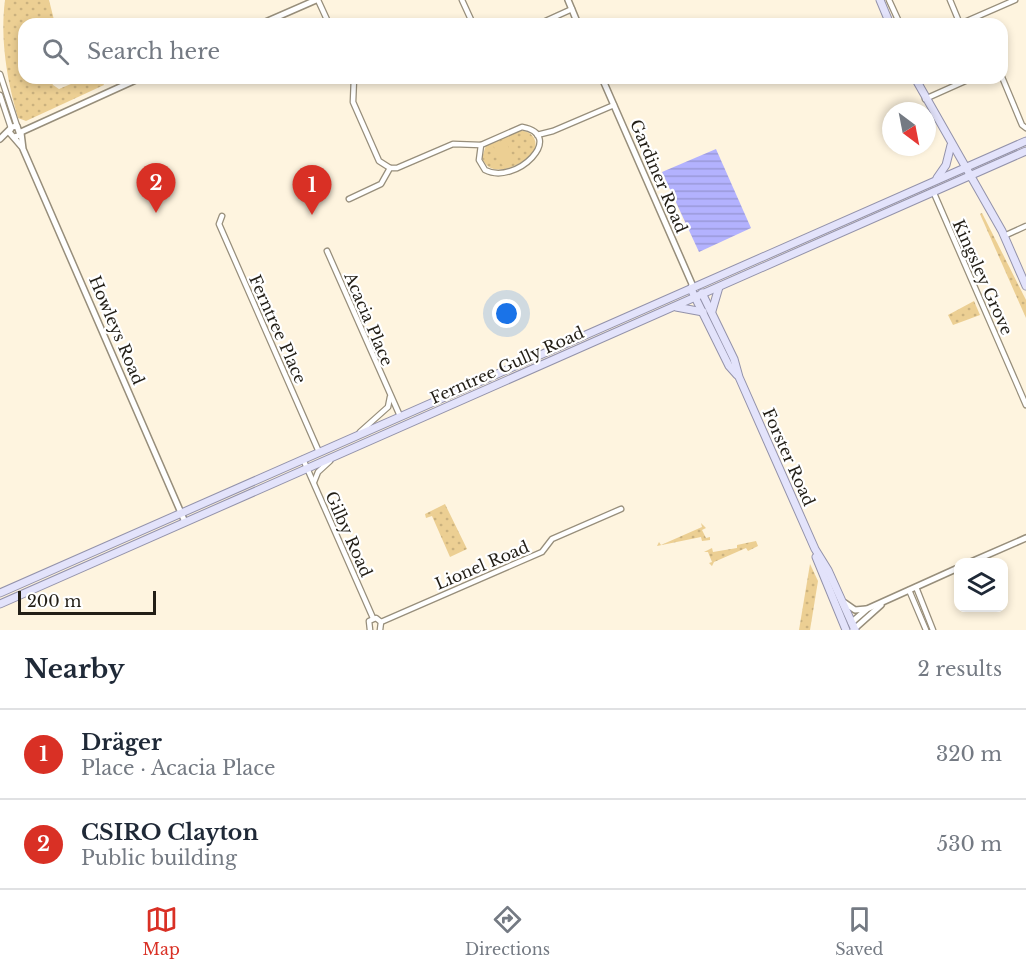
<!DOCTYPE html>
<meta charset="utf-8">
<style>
:root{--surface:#fff;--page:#f6f6f7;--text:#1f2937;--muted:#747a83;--line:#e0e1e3;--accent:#d93025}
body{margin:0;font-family:"Libre Baskerville",serif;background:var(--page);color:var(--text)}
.controls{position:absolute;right:18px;bottom:18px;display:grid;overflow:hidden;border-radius:12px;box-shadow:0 3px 9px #0003}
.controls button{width:54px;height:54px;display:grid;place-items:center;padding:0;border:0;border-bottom:2px solid var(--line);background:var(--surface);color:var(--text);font:30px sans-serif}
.compass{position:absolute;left:882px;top:102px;width:54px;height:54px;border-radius:50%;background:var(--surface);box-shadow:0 3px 9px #0003;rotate:148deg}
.scale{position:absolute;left:18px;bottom:15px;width:138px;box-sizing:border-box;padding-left:6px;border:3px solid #221e16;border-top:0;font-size:16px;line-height:21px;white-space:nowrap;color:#221e16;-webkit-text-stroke:4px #fff;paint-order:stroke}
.you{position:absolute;left:507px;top:314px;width:21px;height:21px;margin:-15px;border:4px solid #fff;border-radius:50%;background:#1a73e8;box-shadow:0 0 0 9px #1a73e833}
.badge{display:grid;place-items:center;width:39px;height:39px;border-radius:50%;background:var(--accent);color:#fff;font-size:20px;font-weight:700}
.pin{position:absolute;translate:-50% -50px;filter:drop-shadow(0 2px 3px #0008)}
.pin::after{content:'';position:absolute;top:32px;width:21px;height:18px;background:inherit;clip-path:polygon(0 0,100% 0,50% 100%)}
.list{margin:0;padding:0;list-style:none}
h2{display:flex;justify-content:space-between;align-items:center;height:78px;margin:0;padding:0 24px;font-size:26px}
h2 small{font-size:20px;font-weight:400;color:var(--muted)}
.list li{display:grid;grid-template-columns:39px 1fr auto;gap:18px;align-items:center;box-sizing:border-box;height:90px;padding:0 24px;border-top:2px solid var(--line)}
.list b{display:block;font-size:22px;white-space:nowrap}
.list p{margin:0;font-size:20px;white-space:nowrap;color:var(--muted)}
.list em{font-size:20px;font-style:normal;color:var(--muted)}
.icon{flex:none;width:33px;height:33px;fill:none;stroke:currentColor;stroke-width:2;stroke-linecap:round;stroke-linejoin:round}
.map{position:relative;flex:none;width:1026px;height:630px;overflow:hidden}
.search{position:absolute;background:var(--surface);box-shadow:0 3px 9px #0003;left:18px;right:18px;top:18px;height:66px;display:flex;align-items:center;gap:15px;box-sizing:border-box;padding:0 21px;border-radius:18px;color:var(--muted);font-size:22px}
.sheet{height:258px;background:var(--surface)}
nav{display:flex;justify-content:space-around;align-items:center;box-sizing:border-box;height:84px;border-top:2px solid var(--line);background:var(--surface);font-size:16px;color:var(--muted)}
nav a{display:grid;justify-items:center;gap:3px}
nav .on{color:var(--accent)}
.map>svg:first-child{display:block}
</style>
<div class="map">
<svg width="1026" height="630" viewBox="0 0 1026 630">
<defs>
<pattern id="green-dots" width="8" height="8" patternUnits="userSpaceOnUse" patternTransform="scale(1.5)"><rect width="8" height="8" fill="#eccf93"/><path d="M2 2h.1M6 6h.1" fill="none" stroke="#cab17e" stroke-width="1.8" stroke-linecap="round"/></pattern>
<pattern id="water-rules" width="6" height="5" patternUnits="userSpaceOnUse" patternTransform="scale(1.5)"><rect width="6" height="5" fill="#b3b2fe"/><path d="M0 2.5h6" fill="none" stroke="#9a99d9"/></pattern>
</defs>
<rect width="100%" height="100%" fill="#fef4df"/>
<g fill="url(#green-dots)">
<path d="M 5,0 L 49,0 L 55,24 L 24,24 L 24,78 L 50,78 L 53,85 L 59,89 L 85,78 L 101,78 L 104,85 L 26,121 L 18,118 C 7,80 0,39 5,0 Z"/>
<path d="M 517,131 C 532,129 540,141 533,154 C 519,166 491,180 482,158 L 486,145 Z"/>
<polygon points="982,213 1026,300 1026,318 980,214"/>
<polygon points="974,301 980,315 953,325 948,315"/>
<polygon points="445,504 467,549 450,557 432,516 426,518 425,514"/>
<polygon points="701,523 706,528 702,530 706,538 710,537 710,540 702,541 701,537 657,546 659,542 661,545 702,527"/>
<polygon points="756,541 758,546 748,551 746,548 714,562 712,566 709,563 712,562 708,552 704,552 712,548 713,552 737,548 737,545"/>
<polygon points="810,564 818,581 810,630 799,630"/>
</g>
<polygon fill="#eccf93" points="505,139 514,160 502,165 493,145"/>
<polygon fill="url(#water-rules)" points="716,149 751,228 699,252 662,172"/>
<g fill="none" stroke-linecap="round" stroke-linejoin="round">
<defs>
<g id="minor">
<polyline points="318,0 329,24"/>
<polyline points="462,0 473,24"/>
<polyline points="889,0 900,24"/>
<polyline points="950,0 960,24"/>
<polyline points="539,24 572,9"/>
<polyline points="960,24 1015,0"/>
<polyline points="0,74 17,126"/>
<polyline points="1002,77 1022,125 1026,128"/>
<polyline points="354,78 353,102 379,161 390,168"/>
<polyline points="0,95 11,128"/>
<polyline points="925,99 972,78"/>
<path d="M 522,127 C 567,135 516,186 485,170 L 479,160 L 481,145 Z"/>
<polyline points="537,135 553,131 614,105"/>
<polyline points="933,191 1026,405"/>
<polyline points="349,199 381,184 390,168 397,168 453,144 481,145"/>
<polyline points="222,216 219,224 319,452"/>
<polyline points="1004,236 1026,226"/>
<polyline points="327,251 400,416"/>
<polyline points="360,432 388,407 390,397"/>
<polyline points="303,459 373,618"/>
<polyline points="314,482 318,472 330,461"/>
<polyline points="916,587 933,630"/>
<polyline points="909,590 926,630"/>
<polyline points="381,622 542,552 552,539 621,509"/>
<polyline points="370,630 369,621 376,618 381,622 380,630"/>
</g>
<g id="tertiary">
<polyline points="568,0 578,24"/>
<polyline points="261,24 316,0"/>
<polyline points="602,78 692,284 691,289"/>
<polyline points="21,132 140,78"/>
<polyline points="21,133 23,149 185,522"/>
<polyline points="14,137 20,135 17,126 12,127 9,132 22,147"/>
<polyline points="0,139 10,129"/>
<polyline points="971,562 1026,538"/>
<polyline points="845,603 855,610 866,609"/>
<polyline points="851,623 867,609 958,568"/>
<polyline points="853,630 881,605"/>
</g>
<g id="primary">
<polyline points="880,0 890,24"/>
<polyline points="915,78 1002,231 1026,286"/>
<polyline points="937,178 946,165 951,145"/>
<polyline points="691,289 729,366 737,375"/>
<polyline points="702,293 734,359 739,377 815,549 828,570 855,630"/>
<polyline points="676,307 703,312"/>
<polyline points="712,311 719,287"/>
<polyline points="816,557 846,630"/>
<polyline points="0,593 1026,141"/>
<polyline points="0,604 1026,151"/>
</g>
</defs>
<use href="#minor" stroke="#978e7b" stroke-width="7"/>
<use href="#tertiary" stroke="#978e7b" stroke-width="8"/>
<use href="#primary" stroke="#9392aa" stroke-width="9"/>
<use href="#minor" stroke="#fff" stroke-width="4.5"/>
<use href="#tertiary" stroke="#fff" stroke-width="5"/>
<use href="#primary" stroke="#e3e3fb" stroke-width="7"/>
</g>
<g text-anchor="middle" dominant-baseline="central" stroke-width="4.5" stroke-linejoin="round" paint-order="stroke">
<g font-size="16" fill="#221e16" stroke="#fff">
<text transform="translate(659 176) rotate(67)">Gardiner Road</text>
<text transform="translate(983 277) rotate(66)">Kingsley Grove</text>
<text transform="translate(369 319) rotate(67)">Acacia Place</text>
<text transform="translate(278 329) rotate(66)">Ferntree Place</text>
<text transform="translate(117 330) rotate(67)">Howleys Road</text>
<text transform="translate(507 365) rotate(-24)">Ferntree Gully Road</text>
<text transform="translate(789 457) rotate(66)">Forster Road</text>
<text transform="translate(349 534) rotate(66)">Gilby Road</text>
<text transform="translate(482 565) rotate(-23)">Lionel Road</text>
</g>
</g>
</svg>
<div class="controls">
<button><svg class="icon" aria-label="layers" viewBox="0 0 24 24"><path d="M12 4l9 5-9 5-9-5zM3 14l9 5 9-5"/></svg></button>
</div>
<svg class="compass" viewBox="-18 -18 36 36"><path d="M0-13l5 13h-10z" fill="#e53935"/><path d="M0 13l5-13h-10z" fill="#747a83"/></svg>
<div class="scale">200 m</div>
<div class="you"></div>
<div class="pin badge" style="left:312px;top:215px">1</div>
<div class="pin badge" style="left:156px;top:213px">2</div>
<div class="search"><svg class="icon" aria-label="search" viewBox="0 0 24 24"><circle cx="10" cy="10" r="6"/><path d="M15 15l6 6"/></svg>Search here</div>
</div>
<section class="sheet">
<h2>Nearby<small>2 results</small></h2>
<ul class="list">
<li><span class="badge">1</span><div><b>Dräger</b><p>Place · Acacia Place</p></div><em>320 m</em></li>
<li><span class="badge">2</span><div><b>CSIRO Clayton</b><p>Public building</p></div><em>530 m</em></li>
</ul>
</section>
<nav>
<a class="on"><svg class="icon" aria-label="map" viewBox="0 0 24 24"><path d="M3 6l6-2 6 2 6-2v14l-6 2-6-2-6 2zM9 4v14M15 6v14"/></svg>Map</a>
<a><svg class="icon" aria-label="directions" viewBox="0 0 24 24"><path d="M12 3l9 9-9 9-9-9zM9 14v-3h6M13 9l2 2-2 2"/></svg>Directions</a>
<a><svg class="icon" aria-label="saved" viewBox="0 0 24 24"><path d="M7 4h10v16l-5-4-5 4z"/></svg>Saved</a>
</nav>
